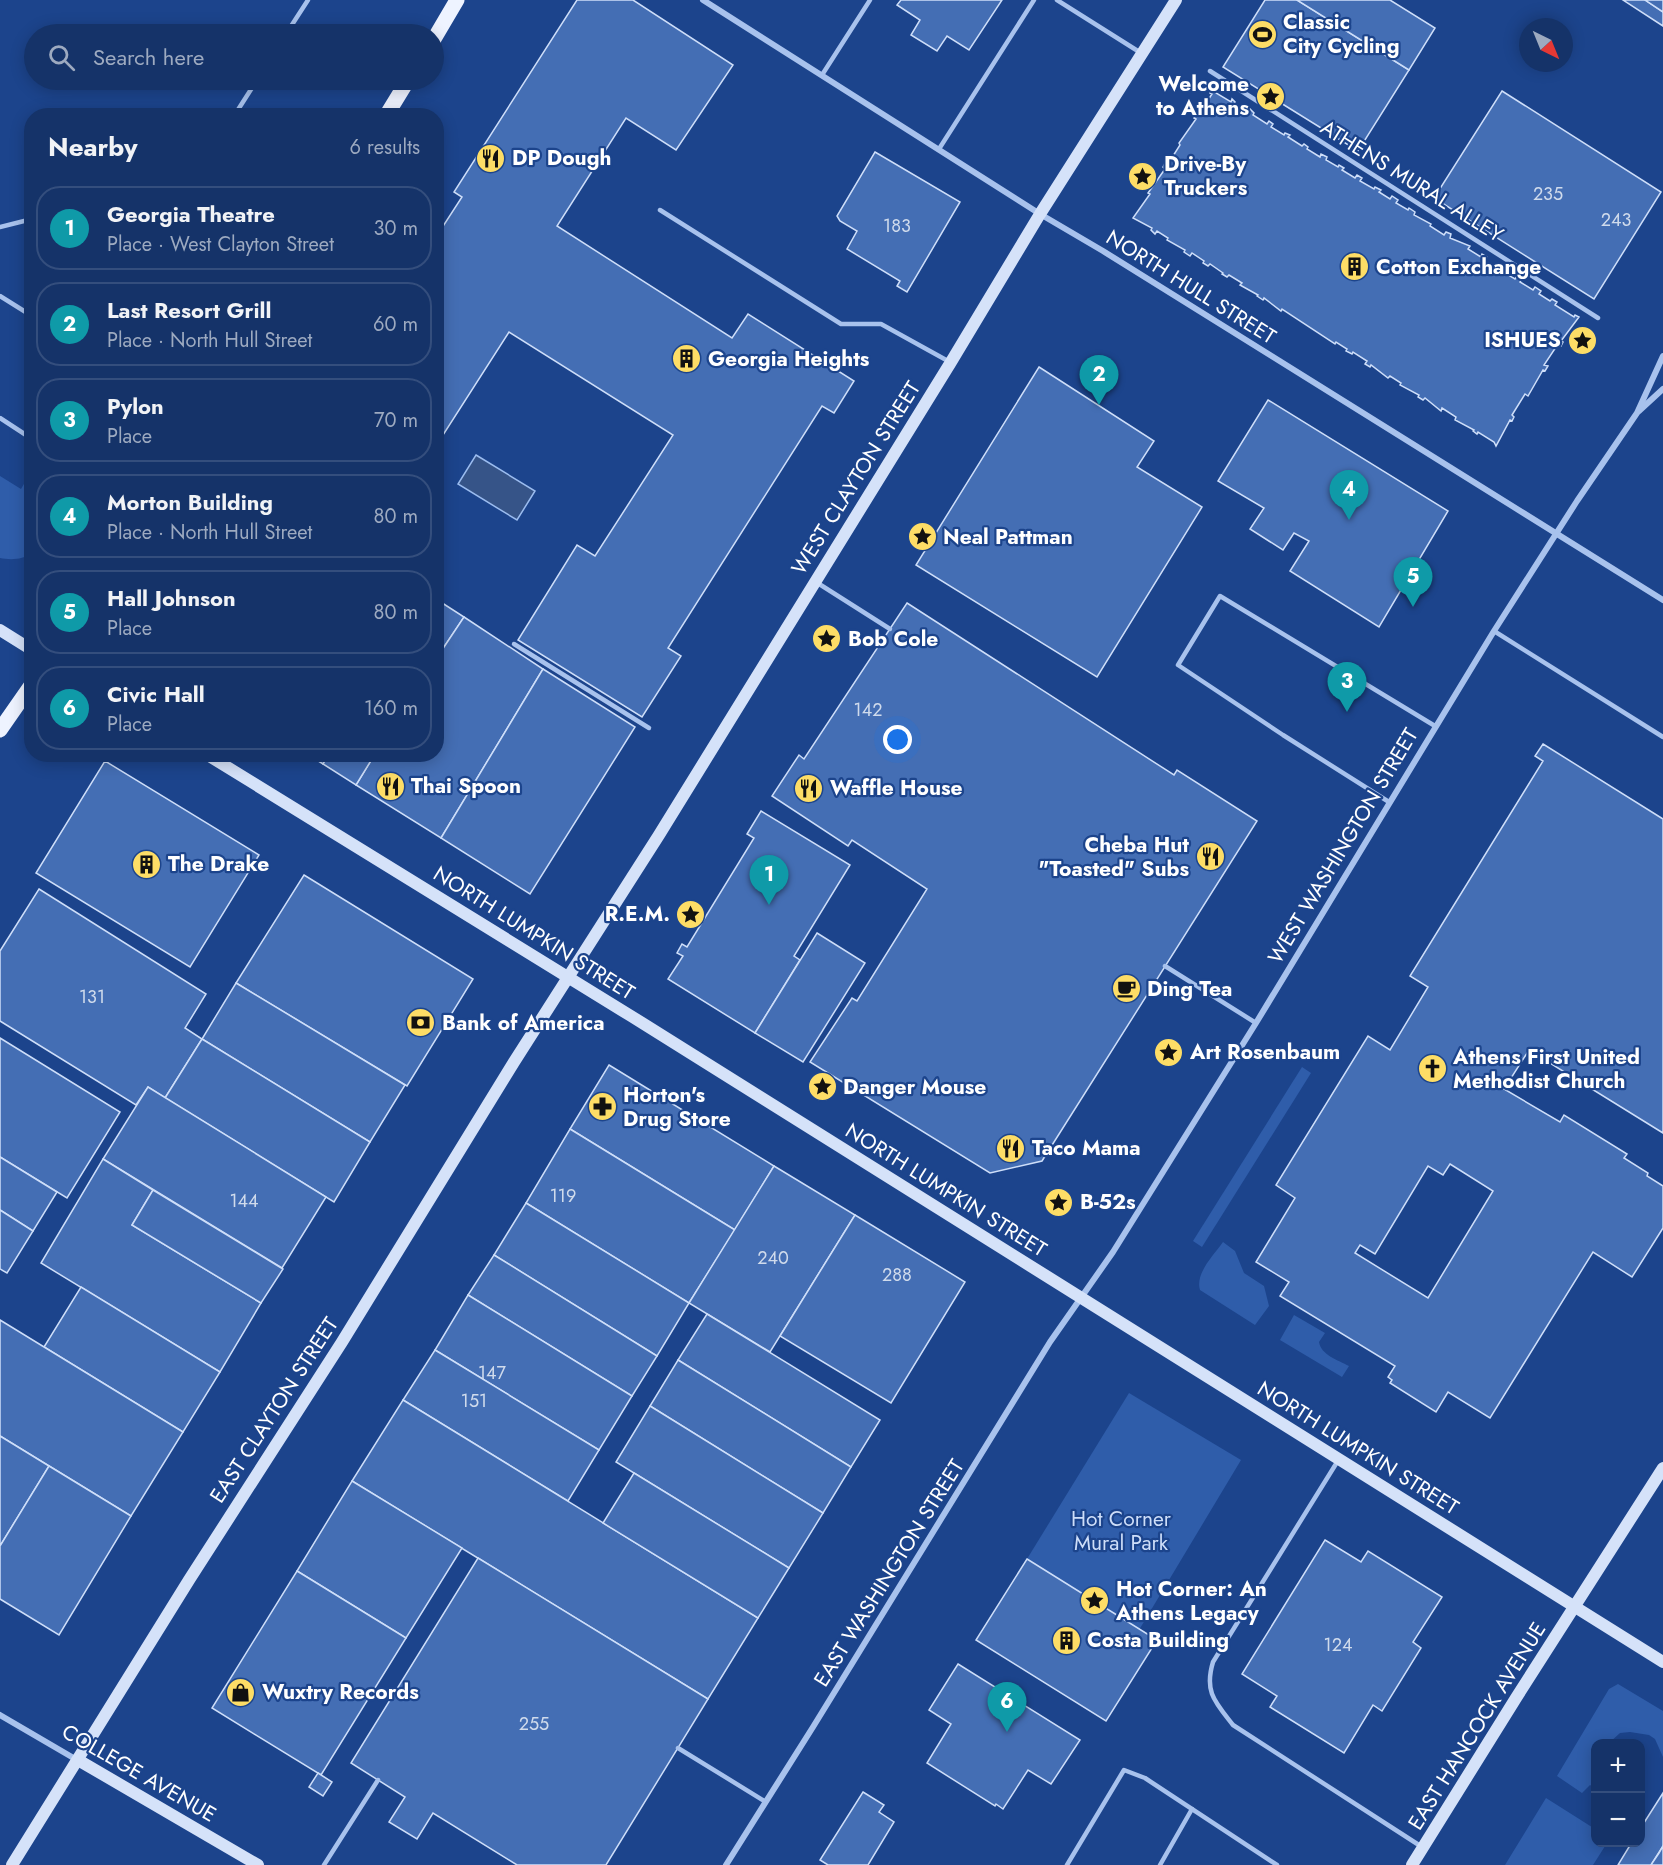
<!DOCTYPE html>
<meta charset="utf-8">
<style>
:root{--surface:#153369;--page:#223f71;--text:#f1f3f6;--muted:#9daac0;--line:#344e7d;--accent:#8bbbb9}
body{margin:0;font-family:Jost,sans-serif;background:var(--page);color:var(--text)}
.controls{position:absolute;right:18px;bottom:18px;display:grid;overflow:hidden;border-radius:12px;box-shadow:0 3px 15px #0003}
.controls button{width:54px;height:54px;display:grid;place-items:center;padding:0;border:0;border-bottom:2px solid var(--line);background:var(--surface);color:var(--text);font:30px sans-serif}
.compass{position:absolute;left:1519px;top:18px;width:54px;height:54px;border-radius:50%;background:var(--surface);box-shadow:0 3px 15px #0003;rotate:137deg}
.you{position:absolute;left:898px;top:740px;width:21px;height:21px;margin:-15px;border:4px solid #fff;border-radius:50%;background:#1a73e8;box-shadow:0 0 0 9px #1a73e833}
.badge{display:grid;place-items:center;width:39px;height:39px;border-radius:50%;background:var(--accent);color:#fff;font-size:20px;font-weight:700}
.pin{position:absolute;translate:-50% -50px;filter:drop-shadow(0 2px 3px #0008)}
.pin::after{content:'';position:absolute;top:32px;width:21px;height:18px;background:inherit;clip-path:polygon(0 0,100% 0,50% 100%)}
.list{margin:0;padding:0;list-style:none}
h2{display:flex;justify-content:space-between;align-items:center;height:78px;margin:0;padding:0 24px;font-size:26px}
h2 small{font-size:20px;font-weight:400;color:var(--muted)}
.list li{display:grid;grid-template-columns:39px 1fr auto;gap:18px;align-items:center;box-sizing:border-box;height:84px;margin:0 12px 12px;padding:0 12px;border:2px solid var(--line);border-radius:24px}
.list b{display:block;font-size:22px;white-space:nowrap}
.list p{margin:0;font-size:20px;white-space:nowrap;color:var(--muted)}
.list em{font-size:20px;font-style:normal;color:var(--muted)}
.icon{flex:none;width:33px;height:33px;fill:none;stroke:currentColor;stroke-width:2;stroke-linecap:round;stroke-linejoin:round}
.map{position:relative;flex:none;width:1663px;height:1865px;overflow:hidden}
.search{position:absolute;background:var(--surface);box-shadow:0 3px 15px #0003;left:24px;top:24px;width:420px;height:66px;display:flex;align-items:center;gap:15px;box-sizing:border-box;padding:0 21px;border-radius:33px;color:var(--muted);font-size:22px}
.panel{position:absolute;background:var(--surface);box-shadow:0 3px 15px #0003;left:24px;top:108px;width:420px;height:654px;border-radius:24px}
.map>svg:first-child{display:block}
</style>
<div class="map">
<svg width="1663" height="1865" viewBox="0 0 1663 1865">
<rect width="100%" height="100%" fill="#1c448c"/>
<g fill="#2f5daa">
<path d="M 31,472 L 31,553 C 23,560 10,560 0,558 L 0,476 L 21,489 Z"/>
<polygon points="1302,1067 1311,1073 1202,1247 1193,1241"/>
<path d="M 1223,1242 L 1235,1251 L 1244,1273 L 1264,1286 L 1269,1306 L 1255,1325 L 1200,1290 C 1195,1273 1214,1255 1223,1242 Z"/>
<path d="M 1294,1315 L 1325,1333 L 1319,1342 C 1321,1355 1338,1360 1349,1366 L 1342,1377 L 1280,1340 Z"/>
<polygon points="1129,1393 1241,1460 1139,1630 1027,1559"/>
<polygon points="1618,1684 1663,1711 1663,1757 1655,1739 1649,1735 1630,1732 1620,1733 1609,1743 1596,1744 1595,1788 1590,1785 1582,1793 1557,1776 1609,1689"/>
<polygon points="1546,1798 1595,1829 1596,1842 1607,1843 1593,1865 1505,1865"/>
</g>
<polygon fill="#365488" stroke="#9bbcef" stroke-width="1.5" points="476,455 535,491 517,520 458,484"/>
<g fill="#446eb4" stroke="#cedef9" stroke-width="1.5" fill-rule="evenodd">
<polygon points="577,0 633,0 733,65 676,150 626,118 557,226 732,338 748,314 854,381 834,413 822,406 668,648 681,656 642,717 518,640 577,545 595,556 673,435 509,332 436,446 436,237 462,197 454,192"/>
<polygon points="901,0 1002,0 969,50 947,36 937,51 911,35 920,20 897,5"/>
<polygon points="1265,0 1297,0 1409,70 1358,151 1223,67"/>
<polygon points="1297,0 1390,0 1435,28 1409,70"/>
<polygon points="1623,0 1645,0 1663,12 1663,26"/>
<polygon points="1645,0 1663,0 1663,12"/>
<polygon points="1213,88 1217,91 1216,93 1231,102 1232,99 1235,102 1234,104 1248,113 1250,109 1254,113 1253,115 1267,124 1269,121 1273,124 1271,127 1284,135 1285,133 1290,135 1288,137 1302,146 1304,144 1308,147 1307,149 1320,157 1321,154 1327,157 1326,160 1338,167 1339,165 1344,168 1342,170 1355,178 1357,175 1362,178 1360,181 1374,189 1375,187 1381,190 1379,192 1390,199 1392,196 1398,200 1396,203 1408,210 1409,208 1415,212 1414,215 1431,224 1430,226 1444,235 1446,232 1451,234 1450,238 1470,246 1468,249 1481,257 1482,254 1487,257 1485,261 1497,268 1500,265 1504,268 1503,272 1515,279 1517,276 1522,279 1520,282 1533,290 1535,287 1541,291 1539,294 1550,301 1552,299 1557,302 1555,305 1574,317 1575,315 1579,317 1561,341 1563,342 1561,346 1558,344 1544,365 1548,366 1545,371 1543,370 1528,396 1525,394 1512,415 1514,417 1512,421 1510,420 1496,446 1494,442 1478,432 1477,434 1473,431 1474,430 1455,420 1456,417 1442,408 1441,411 1425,398 1423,400 1418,397 1419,395 1400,385 1401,383 1390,376 1388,378 1371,365 1370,367 1365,364 1367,361 1353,352 1352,354 1346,351 1347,349 1336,342 1335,344 1282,309 1281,311 1264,298 1263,300 1257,296 1258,295 1240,285 1242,283 1229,275 1227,277 1222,274 1223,273 1210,264 1208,266 1203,263 1204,261 1192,253 1190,256 1184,252 1185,250 1167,240 1168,238 1157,231 1155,234 1151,230 1152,228 1133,218 1150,194 1148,193 1165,169 1163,167 1165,163 1168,164 1180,145 1179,143 1196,119 1194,118 1197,114 1199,114 1212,94 1210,93"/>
<polygon points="1502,91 1661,192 1594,299 1434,198"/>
<polygon points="875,152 960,202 907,292 897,286 900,281 847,249 857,231 840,221 837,216"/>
<polygon points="1039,367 1154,441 1137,467 1202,507 1097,677 916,565"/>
<polygon points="1268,400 1448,511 1379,627 1290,571 1309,541 1294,533 1283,550 1250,529 1264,508 1218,481"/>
<polygon points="436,599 464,617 436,659"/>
<polygon points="907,603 1174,775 1177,770 1257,821 1042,1161 990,1173 810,1062 852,998 857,1001 927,889 852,840 848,846 772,796 799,755 804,759"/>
<polygon points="464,617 543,669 441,838 356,785 375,754 436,754 436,659"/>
<polygon points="543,669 635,727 530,894 441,838"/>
<path d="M 1543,744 L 1663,819 L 1663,1133 L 1529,1050 L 1504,1089 L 1560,1122 L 1564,1115 L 1627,1154 L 1624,1158 L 1648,1173 L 1647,1176 L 1663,1186 L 1663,1228 L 1632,1277 L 1593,1252 L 1490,1418 L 1448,1392 L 1436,1412 L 1390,1383 L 1392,1380 L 1388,1377 L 1395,1366 L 1280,1296 L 1289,1282 L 1256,1262 L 1295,1198 L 1276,1185 L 1368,1036 L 1390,1050 L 1428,987 L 1410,976 L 1543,761 L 1535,756 ZM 1450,1164 L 1493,1191 L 1428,1298 L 1355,1253 L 1360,1245 L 1375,1254 L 1428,1166 L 1443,1175 Z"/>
<polygon points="307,754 329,754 323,764"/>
<polygon points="329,754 375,754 356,785 323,764"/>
<polygon points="105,761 259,855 190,967 36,873"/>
<polygon points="761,811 850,865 794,956 800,960 755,1033 668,979 683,956 677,953 682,944 687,947 754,838 747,834"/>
<polygon points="304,875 473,979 407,1086 236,983"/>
<polygon points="39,889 206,994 185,1028 202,1039 165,1098 148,1087 136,1105 0,1021 0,951"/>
<polygon points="817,933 865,963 803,1062 755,1033"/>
<polygon points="236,983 405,1085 370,1142 202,1039"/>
<polygon points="0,1038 120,1112 67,1198 0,1157"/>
<polygon points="202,1039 370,1142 334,1202 165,1098"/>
<polygon points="609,1065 774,1166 735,1230 570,1129"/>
<polygon points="148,1087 326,1197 282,1268 103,1159"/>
<polygon points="570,1129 735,1230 689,1303 526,1203"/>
<polygon points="0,1157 57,1192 33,1231 0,1210"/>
<polygon points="103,1159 153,1190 132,1225 261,1303 220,1372 41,1263"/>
<polygon points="774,1166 855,1215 770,1352 689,1303"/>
<polygon points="153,1190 283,1269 261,1303 132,1225"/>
<polygon points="526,1203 689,1303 657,1356 494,1255"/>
<polygon points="0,1210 33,1231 7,1273 0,1269"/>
<polygon points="855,1215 965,1282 891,1403 780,1336"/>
<polygon points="494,1255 657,1356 632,1396 468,1295"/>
<polygon points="81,1287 220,1372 183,1432 44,1347"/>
<polygon points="468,1295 632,1396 599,1450 435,1350"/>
<polygon points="707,1314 880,1420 851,1467 678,1360"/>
<polygon points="0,1320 183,1432 131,1516 0,1436"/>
<polygon points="435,1350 599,1450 568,1501 403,1400"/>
<polygon points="678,1360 851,1467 823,1513 650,1406"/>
<polygon points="403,1400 758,1618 708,1699 352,1481"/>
<polygon points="650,1406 823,1513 789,1568 616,1462"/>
<polygon points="0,1436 49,1466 0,1546"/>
<polygon points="49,1466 131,1516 59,1635 0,1599 0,1546"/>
<polygon points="634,1473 789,1568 758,1618 603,1523"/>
<polygon points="352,1481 462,1548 406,1638 297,1571"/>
<polygon points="1325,1540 1361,1562 1368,1551 1442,1597 1413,1642 1421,1648 1382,1711 1373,1705 1344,1753 1270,1707 1277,1696 1242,1674"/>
<polygon points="478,1558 708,1699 606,1865 517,1865 433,1813 417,1839 389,1822 405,1797 351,1763"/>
<polygon points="1027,1559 1157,1640 1106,1721 976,1640"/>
<polygon points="297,1571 406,1638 321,1775 212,1708"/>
<polygon points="958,1664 1080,1740 1051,1784 1028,1770 1003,1809 996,1804 995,1806 927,1763 951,1724 929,1710"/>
<polygon points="318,1773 332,1782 323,1796 309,1787"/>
<polygon points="863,1792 884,1805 879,1812 894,1822 868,1865 828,1865 820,1860"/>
<polygon points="1663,1793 1663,1846 1651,1865 1618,1865 1632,1842 1640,1842 1640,1829"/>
<polygon points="1663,1846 1663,1865 1651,1865 1659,1853"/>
</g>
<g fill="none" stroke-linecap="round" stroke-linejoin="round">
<g stroke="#a8c2ed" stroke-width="4.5">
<polyline points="1057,0 1141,53"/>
<polyline points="286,34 308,0"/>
<polyline points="1210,71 1598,318"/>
<polyline points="822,75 870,0"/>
<polyline points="234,116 257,80"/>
<polyline points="939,149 1034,0"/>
<polyline points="660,210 841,324 881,324 948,361"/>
<polyline points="0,227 32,219"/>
<polyline points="0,296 32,316"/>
<polyline points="0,418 26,435 32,427"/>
<polyline points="816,582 890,629"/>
<polyline points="1494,631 1663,737"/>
<polyline points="514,644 649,728"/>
<polyline points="1389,802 1283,735 1178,665 1220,596 1435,726"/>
<polyline points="1165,966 1256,1023"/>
<path d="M 1339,1459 L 1213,1662 C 1204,1692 1215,1702 1233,1725 L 1422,1847"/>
<polyline points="678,1748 766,1802"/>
<polyline points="324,1865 378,1780"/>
<polyline points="1067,1865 1124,1770 1145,1778 1277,1865"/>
<polyline points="1160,1865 1192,1809"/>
</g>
<g stroke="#a8c2ed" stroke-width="6">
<polyline points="703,0 1040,214 1103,251 1663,600"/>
<polyline points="1639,411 1663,389"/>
<polyline points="0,1715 77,1760"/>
<polyline points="726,1865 813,1727 1050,1342 1113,1252 1256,1023 1494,631 1577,501 1637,413 1663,356"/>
</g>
<g stroke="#d5e2f9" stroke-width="12">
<polyline points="0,630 32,650"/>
<polyline points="206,754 631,1016 1663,1662"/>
<polyline points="78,1760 258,1865"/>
<polyline points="12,1865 189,1580 342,1342 514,1062 659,835 951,362 1040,214 1176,0"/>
<polyline points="1412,1865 1516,1698 1663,1468"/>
</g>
<g stroke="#eef3ff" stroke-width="15">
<polyline points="434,39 457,0"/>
<polyline points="386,116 408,80"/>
<polyline points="0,730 32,684"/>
</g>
</g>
<defs>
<symbol id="stadium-disc" viewBox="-11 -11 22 22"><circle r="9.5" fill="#fddd66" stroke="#1c448c"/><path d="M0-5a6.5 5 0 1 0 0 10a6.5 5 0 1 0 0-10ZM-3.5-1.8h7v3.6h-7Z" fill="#111"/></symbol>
<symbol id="sight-disc" viewBox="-11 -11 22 22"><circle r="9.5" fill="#fddd66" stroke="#1c448c"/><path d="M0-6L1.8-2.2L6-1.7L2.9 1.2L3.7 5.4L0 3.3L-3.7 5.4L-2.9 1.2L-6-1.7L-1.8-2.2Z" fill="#111"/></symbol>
<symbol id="restaurant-disc" viewBox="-11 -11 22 22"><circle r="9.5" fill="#fddd66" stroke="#1c448c"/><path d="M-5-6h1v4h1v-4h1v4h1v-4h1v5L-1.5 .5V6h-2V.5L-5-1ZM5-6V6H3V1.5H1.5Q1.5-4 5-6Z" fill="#111"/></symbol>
<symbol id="building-disc" viewBox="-11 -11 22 22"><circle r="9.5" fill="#fddd66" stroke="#1c448c"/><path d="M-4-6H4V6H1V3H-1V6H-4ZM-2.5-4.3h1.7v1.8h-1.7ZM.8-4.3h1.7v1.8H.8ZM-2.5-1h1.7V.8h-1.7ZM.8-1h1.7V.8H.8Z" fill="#111"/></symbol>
<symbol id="cafe-disc" viewBox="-11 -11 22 22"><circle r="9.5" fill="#fddd66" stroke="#1c448c"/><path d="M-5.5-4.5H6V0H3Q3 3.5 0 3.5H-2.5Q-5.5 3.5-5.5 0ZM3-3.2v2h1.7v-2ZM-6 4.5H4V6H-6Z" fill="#111"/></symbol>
<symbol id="bank-disc" viewBox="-11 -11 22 22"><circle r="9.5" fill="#fddd66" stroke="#1c448c"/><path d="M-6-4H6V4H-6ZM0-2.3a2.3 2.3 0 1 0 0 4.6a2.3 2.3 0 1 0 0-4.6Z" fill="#111"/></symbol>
<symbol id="church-disc" viewBox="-11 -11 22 22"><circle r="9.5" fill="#fddd66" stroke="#1c448c"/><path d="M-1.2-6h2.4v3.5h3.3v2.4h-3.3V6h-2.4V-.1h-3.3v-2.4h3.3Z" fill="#111"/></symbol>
<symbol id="pharmacy-disc" viewBox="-11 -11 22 22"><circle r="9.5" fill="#fddd66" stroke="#1c448c"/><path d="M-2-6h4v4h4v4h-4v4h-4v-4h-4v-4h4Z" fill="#111"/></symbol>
<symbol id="shop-disc" viewBox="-11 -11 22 22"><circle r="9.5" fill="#fddd66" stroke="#1c448c"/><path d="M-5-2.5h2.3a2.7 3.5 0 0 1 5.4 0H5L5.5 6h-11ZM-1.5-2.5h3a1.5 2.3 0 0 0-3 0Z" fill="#111"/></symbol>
</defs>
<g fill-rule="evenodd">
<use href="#stadium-disc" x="1246" y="18" width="33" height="33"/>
<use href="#sight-disc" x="1254" y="80" width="33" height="33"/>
<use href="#restaurant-disc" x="474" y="142" width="33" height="33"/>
<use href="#sight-disc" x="1126" y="160" width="33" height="33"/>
<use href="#building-disc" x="1338" y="250" width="33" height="33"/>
<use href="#sight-disc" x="1566" y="324" width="33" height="33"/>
<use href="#building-disc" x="670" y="342" width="33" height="33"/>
<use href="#sight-disc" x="906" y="520" width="33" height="33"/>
<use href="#sight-disc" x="810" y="622" width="33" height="33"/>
<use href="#restaurant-disc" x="374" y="770" width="33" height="33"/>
<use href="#restaurant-disc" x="792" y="772" width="33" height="33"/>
<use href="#restaurant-disc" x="1194" y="840" width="33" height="33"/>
<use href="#building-disc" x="130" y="848" width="33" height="33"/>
<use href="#sight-disc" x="674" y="898" width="33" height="33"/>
<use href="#cafe-disc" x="1110" y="972" width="33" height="33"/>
<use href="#bank-disc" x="404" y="1006" width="33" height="33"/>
<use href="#sight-disc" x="1152" y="1036" width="33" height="33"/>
<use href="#church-disc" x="1416" y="1052" width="33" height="33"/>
<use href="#sight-disc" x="806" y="1070" width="33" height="33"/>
<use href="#pharmacy-disc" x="586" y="1090" width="33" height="33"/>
<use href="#restaurant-disc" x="994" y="1132" width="33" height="33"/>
<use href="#sight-disc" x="1042" y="1186" width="33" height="33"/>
<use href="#sight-disc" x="1078" y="1584" width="33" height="33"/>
<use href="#building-disc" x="1050" y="1624" width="33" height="33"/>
<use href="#shop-disc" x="224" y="1676" width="33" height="33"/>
</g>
<g text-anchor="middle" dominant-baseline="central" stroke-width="4.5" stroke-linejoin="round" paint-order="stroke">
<g font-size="18" fill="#d0dbec">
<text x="1548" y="194">235</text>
<text x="1616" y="220">243</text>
<text x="897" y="226">183</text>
<text x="868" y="710">142</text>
<text x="92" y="997">131</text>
<text x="563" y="1196">119</text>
<text x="244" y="1201">144</text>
<text x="773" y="1258">240</text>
<text x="897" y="1275">288</text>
<text x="492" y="1373">147</text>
<text x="474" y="1401">151</text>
<text x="1338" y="1645">124</text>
<text x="534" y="1724">255</text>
</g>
<g font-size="21" font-weight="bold" fill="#fff" stroke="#1c448c" text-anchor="start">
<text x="1283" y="22">Classic<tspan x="1283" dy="24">City Cycling</tspan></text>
<text x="1249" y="84" text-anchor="end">Welcome<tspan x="1249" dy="24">to Athens</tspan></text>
<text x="512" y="158">DP Dough</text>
<text x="1164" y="164">Drive-By<tspan x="1164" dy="24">Truckers</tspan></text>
<text x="1376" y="267">Cotton Exchange</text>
<text x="1561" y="340" text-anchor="end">ISHUES</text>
<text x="708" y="359">Georgia Heights</text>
<text x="943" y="537">Neal Pattman</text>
<text x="848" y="639">Bob Cole</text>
<text x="411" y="786">Thai Spoon</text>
<text x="830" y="788">Waffle House</text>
<text x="1189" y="845" text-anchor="end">Cheba Hut<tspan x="1189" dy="24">"Toasted" Subs</tspan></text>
<text x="168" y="864">The Drake</text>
<text x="670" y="914" text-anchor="end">R.E.M.</text>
<text x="1147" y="989">Ding Tea</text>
<text x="442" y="1023">Bank of America</text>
<text x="1190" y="1052">Art Rosenbaum</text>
<text x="1453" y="1057">Athens First United<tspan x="1453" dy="24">Methodist Church</tspan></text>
<text x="843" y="1087">Danger Mouse</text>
<text x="623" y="1095">Horton's<tspan x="623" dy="24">Drug Store</tspan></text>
<text x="1032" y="1148">Taco Mama</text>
<text x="1080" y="1202">B-52s</text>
<text x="1116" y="1589">Hot Corner: An<tspan x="1116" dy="24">Athens Legacy</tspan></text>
<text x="1087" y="1640">Costa Building</text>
<text x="262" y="1692">Wuxtry Records</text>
</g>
<g font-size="21" fill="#fff" stroke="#1c448c">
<text transform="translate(1412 181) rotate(32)">ATHENS MURAL ALLEY</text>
<text transform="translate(1191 287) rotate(32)">NORTH HULL STREET</text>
<text transform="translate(856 478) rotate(-58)">WEST CLAYTON STREET</text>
<text transform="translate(1343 846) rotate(-59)">WEST WASHINGTON STREET</text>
<text transform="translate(534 933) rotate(32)">NORTH LUMPKIN STREET</text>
<text transform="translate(946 1190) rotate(32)">NORTH LUMPKIN STREET</text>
<text transform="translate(274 1410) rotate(-57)">EAST CLAYTON STREET</text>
<text transform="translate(1358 1448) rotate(32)">NORTH LUMPKIN STREET</text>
<text transform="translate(889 1573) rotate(-58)">EAST WASHINGTON STREET</text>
<text transform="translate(1477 1726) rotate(-58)">EAST HANCOCK AVENUE</text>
<text transform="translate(139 1773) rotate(30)">COLLEGE AVENUE</text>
</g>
<g font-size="21" fill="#cedef9" stroke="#1c448c">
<text x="1121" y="1519">Hot Corner<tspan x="1121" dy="24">Mural Park</tspan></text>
</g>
</g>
</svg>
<div class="controls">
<button>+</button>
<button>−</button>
</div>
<svg class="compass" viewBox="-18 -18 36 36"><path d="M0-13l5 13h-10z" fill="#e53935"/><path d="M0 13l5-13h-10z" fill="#9daac0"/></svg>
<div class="you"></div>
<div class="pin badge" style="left:769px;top:905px;background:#0f9aa8">1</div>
<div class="pin badge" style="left:1099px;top:405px;background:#0f9aa8">2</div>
<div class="pin badge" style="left:1347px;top:712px;background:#0f9aa8">3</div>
<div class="pin badge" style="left:1349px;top:520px;background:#0f9aa8">4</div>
<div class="pin badge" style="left:1413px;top:607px;background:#0f9aa8">5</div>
<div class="pin badge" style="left:1007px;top:1732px;background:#0f9aa8">6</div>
<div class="search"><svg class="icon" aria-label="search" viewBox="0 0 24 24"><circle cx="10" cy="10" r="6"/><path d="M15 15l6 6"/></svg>Search here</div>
<section class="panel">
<h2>Nearby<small>6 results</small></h2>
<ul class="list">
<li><span class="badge" style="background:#0f9aa8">1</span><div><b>Georgia Theatre</b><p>Place · West Clayton Street</p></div><em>30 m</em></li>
<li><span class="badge" style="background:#0f9aa8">2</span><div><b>Last Resort Grill</b><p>Place · North Hull Street</p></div><em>60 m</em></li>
<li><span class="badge" style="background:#0f9aa8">3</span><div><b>Pylon</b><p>Place</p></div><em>70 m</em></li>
<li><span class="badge" style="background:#0f9aa8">4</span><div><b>Morton Building</b><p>Place · North Hull Street</p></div><em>80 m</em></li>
<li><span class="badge" style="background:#0f9aa8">5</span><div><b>Hall Johnson</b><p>Place</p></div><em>80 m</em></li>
<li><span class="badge" style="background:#0f9aa8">6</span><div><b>Civic Hall</b><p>Place</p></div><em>160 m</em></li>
</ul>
</section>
</div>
